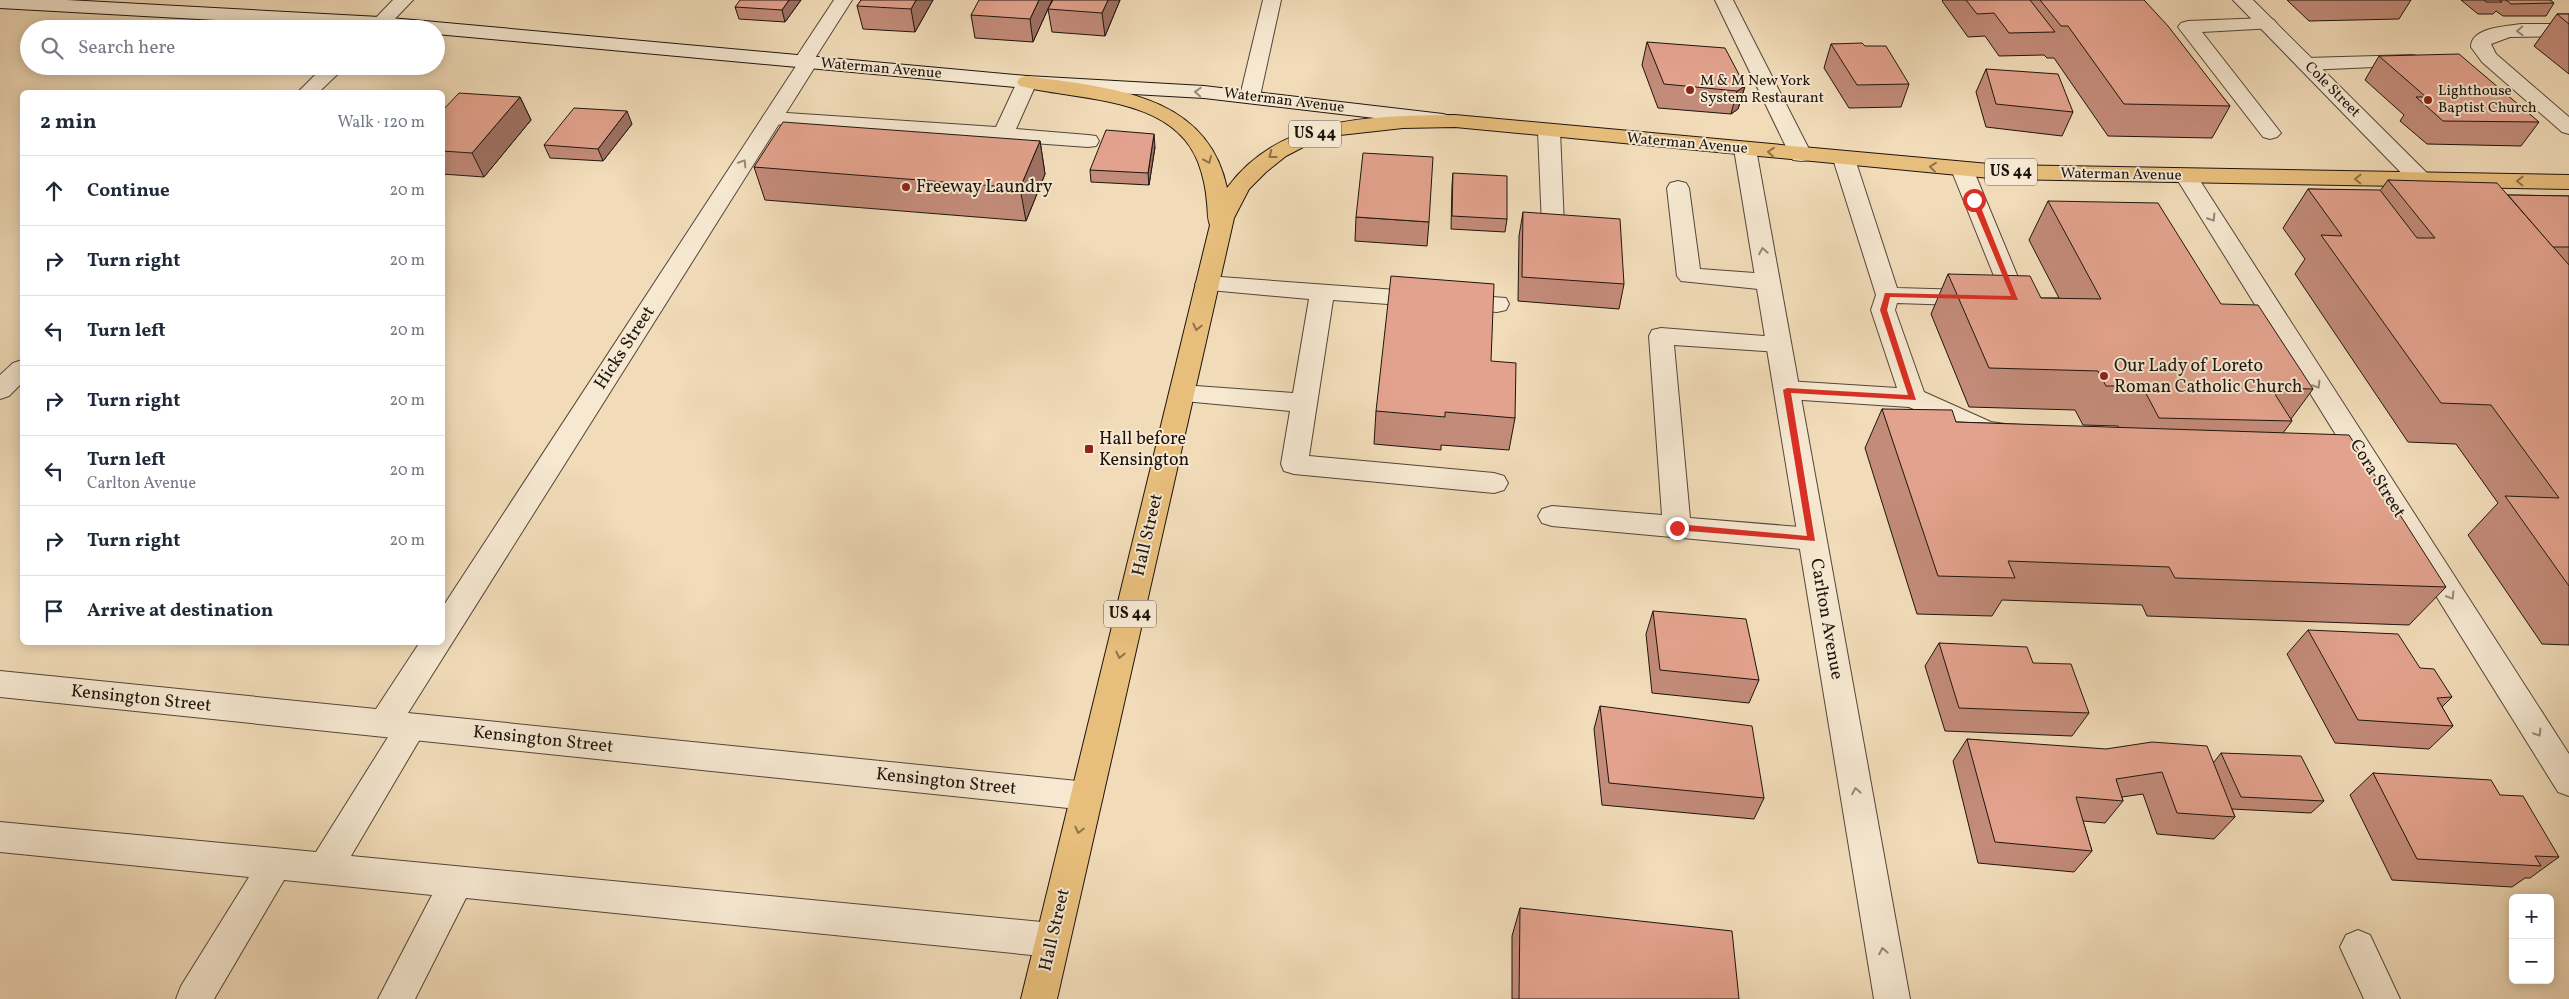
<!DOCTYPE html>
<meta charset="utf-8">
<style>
:root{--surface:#fff;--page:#f2f2f3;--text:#1f2937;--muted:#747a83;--line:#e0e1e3}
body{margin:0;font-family:Vollkorn,serif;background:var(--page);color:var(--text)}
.controls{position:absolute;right:15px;bottom:15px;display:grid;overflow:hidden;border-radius:8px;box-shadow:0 2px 12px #0003}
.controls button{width:45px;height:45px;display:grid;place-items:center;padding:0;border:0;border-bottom:1px solid var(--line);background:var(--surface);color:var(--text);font:25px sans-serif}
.stop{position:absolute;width:15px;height:15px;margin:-11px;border:4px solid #d93025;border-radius:50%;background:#fff}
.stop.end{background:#d93025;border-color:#fff;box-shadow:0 1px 5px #0008}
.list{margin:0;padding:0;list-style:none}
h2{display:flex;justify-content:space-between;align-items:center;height:65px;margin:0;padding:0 20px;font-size:21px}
h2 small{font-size:16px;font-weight:400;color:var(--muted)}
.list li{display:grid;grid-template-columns:32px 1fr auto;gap:15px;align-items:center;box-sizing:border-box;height:70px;padding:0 20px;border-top:1px solid var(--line)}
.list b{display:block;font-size:19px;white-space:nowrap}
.list p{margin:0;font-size:16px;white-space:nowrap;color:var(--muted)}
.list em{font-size:16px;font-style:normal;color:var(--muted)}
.icon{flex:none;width:28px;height:28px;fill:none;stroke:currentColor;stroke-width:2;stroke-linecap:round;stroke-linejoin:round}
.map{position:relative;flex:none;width:2569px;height:999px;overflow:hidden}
.search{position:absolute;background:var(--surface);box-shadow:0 2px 12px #0003;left:20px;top:20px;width:425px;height:55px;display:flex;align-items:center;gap:12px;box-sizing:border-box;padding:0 18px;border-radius:28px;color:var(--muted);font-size:19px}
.panel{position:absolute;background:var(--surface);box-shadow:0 2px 12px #0003;left:20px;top:90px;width:425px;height:555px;border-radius:8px}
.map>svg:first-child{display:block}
</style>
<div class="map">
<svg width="2569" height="999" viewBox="0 0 2569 999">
<rect width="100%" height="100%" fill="#f1dbb8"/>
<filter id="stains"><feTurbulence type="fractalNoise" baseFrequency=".004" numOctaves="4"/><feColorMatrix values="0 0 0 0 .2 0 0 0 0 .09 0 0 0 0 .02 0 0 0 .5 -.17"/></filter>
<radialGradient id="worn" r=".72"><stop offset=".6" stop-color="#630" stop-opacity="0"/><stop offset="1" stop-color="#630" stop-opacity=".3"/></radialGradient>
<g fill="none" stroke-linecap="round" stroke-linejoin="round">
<defs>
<g id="service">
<polygon points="2267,18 2274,20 2277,24 2274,28 2202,32 2281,133 2277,137 2270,139 2263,137 2178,27 2181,23 2188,21"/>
<path d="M 2522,24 L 2569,24 L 2569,36 L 2510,37 L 2491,44 L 2496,54 L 2569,117 L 2569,134 L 2562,132 L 2482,62 L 2471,47 C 2471,27 2508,26 2522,24 Z"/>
<polygon points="2413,55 2420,57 2423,61 2420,65 2306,70 2299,68 2296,64 2299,60 2306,58"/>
<polygon points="1027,76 1034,78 1037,82 1016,129 1088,135 1096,136 1099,141 1096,146 1088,147 772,124 765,122 762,118 765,114 772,112 996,127 1017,82 1020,78"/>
<polygon points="1549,125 1556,127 1560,131 1564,226 1561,231 1553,233 1545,231 1542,226 1538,131 1542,127"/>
<polygon points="1844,153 1852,154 1855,159 1897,288 2000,291 1951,169 1954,164 1962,162 1970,164 1973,169 2027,299 2023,305 2015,307 1897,303 1895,310 1924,392 1991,422 2012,425 2016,432 2012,439 2003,441 1978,438 1909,407 1787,399 1778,396 1774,390 1778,384 1787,381 1897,388 1871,310 1876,295 1833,159 1836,154"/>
<polygon points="1678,181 1686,183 1689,188 1700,269 1768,274 1776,277 1780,282 1776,287 1768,290 1681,281 1677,276 1667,188 1670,183"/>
<polygon points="1207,276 1506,298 1509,304 1506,310 1497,312 1333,300 1309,456 1494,473 1504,476 1508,483 1504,490 1494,493 1294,474 1284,471 1281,464 1290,411 1173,400 1169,394 1173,388 1182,385 1293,393 1309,299 1199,289 1195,284 1199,279"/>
<polygon points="1661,328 1788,338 1791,344 1788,350 1779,352 1674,345 1690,518 1812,528 1822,531 1826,539 1822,547 1812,550 1552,526 1542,523 1538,516 1542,509 1552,506 1662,515 1649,336 1652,330"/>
<polygon points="411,714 422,718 427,727 351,856 1052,923 1064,928 1070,940 1064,952 1052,957 466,898 415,999 378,999 432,895 284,880 214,999 176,999 181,986 249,877 0,852 0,822 316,852 400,718"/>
<polygon points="2358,930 2370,935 2400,999 2364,999 2340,947 2346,935"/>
</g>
<g id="minor">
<polygon points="393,0 413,0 385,29 365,29"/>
<polygon points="834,0 852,0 815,58 818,62 408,713 1087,782 1099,786 1103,796 1099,806 1087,810 0,697 0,671 376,709 420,642 442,642 442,608 796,66 793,62"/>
<polygon points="1263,0 1281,0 1260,96 1257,100 1250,102 1243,100 1240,96"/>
<polygon points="1715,0 1733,0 1812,155 1809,160 1801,161 1793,160 1790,155"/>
<polygon points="2233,0 2253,0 2429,175 2432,180 2429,185 2421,187 2413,185"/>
<polygon points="324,66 346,66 319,92 298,92"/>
<polygon points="1745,143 1753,144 1756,149 1910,999 1874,999 1734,149 1737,144"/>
<polygon points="2186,169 2194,171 2197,176 2569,754 2569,796 2558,792 2175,176 2178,171"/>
<polygon points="22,360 22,383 9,396 0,399 0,375 13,363"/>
</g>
<polygon id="secondary" points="0,0 67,0 380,17 1027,76 1204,86 1443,114 1450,116 1453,120 1450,124 1443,126 1204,98 1027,88 436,34 436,29 380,29 0,8"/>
<path id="trunk" d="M 1027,76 C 1107,88 1207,92 1227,188 C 1280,115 1374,116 1455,115 L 2000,165 L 2569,175 L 2569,189 L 2000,179 L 1455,127 L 1403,128 L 1331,136 L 1309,144 L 1286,156 L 1266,172 L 1249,189 L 1234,218 L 1057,999 L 1021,999 L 1210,225 C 1207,218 1208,210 1207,203 C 1206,189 1203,175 1198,162 C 1172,95 1077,101 1020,86 L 1017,82 L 1020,78 Z"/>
</defs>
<use href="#service" stroke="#534638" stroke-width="2"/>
<use href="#minor" stroke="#534638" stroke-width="2"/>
<use href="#secondary" stroke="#1e150e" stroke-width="2"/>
<use href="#trunk" stroke="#1e150e" stroke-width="2"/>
<use href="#service" fill="#f6e8d1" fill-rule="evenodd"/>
<use href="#minor" fill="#f6e8d1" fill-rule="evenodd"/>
<use href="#secondary" fill="#f6e8d1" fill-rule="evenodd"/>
<use href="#trunk" fill="#e8be7c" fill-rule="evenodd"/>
</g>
<g fill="#c38b79" stroke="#1e150e">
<polygon points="801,0 785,22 739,19 735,7"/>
<polygon points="861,0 933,0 915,32 863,29 857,6"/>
<polygon points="1052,0 1033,42 975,38 971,15"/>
<polygon points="1053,0 1120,0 1105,36 1052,32 1048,9"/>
<polygon points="1943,0 2144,0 2230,106 2212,138 2108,136 2054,58 2047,58 2044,55 1999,56 1985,36 1968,37 1942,1"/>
<polygon points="2287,0 2411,0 2399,19 2309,21"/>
<polygon points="2461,0 2550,0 2554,3 2546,16 2503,16 2496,11 2493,14 2478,14"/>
<polygon points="2557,14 2569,14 2569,74 2534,46"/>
<polygon points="1647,42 1745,86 1738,109 1731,114 1658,108 1642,65"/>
<polygon points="1831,44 1865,46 1909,84 1901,107 1849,108 1824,68"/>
<polygon points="2379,56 2539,122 2521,146 2427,144 2400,121 2404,115 2365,80"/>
<polygon points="1986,69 2073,112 2062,136 1986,127 1976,92"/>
<polygon points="520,97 531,120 484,177 442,174 442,111"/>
<polygon points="632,124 603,161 550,158 544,145"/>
<polygon points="1040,141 1045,174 1026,221 765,200 754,167"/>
<polygon points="1155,147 1149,185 1091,182 1090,170"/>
<polygon points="1453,173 1507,219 1505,232 1451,229 1452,185"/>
<polygon points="2388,180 2508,195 2569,196 2569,645 2542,644 2468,535 2498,503 2456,444 2408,442 2295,274 2305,259 2283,228 2308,189 2380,191"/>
<polygon points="2048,201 2221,304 2313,389 2291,419 2292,421 2283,433 2446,587 2409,625 2147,616 2142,605 2002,600 1992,616 1917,614 1865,448 1882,409 1956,422 2119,428 2118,426 2083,425 2075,410 1969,407 1931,314 1948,274 2041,298 2059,298 2029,240"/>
<polygon points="1523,212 1624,284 1619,309 1518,301 1519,236"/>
<polygon points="1356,217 1429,222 1427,246 1355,241"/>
<polygon points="1491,361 1515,418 1509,450 1441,445 1441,450 1374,444 1376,411"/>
<polygon points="1653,611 1759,680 1749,703 1652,693 1646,634"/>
<polygon points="2308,630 2420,668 2452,697 2442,707 2453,726 2429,749 2335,743 2287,654"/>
<polygon points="1939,643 2033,663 2089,713 2072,736 1945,731 1925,666"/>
<polygon points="1600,706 1764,798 1754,819 1602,805 1594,729"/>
<polygon points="1967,739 2214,762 2221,753 2324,801 2311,813 2232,809 2235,817 2214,839 2157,834 2143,794 2122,797 2123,801 2105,823 2083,821 2092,851 2074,872 1978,863 1953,761"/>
<polygon points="2373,773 2500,795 2559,857 2530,878 2525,878 2512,887 2392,880 2350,795"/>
<polygon points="1520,908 1739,999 1512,999 1512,936"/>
</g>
<g fill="#9f7163" stroke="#1e150e">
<polygon points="789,0 801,0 785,22 782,10"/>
<polygon points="916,0 933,0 915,32 911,9"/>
<polygon points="1039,0 1052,0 1033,42 1030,19"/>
<polygon points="1108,0 1120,0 1105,36 1102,13"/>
<polygon points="1745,86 1738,109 1731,114 1737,91"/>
<polygon points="520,97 531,120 484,177 472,153"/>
<polygon points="627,111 632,124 603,161 598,149"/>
<polygon points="1154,134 1155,147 1149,185 1148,173"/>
<polygon points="1040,141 1045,174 1026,221 1020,188"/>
</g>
<g fill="#e3a28d" stroke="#1e150e">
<polygon points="740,0 789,0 782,10 735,7"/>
<polygon points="861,0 916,0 911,9 857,6"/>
<polygon points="979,0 1039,0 1030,19 971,15"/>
<polygon points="1053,0 1108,0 1102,13 1048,9"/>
<polygon points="1966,0 2030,0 2055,32 2009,33 1994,13 1977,14"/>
<polygon points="2040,0 2144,0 2168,26 2230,106 2124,104 2068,26 2061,26"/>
<polygon points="2484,0 2499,0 2502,2 2486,2"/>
<polygon points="2506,0 2550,0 2554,3 2511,4"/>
<polygon points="2557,14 2569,14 2569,24"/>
<polygon points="1647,42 1725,48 1745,86 1737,91 1664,84"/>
<polygon points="1862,43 1865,46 1886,46 1909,84 1857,85 1831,44"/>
<polygon points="2459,54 2539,122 2443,121 2416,97 2426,97 2379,56"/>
<polygon points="1986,69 2058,74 2073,112 1996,104"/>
<polygon points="459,93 520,97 472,153 442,151 442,111"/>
<polygon points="574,108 627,111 598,149 544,145"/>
<polygon points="783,122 1040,141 1020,188 754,167"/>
<polygon points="1106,130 1154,134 1148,173 1090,170"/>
<polygon points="1363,153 1433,157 1429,222 1356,217"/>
<polygon points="1453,173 1507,176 1507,219 1452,216"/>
<polygon points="2388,180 2497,183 2569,265 2569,586 2505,496 2559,498 2491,405 2441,403 2321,235 2342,236 2308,189 2380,190 2417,238 2435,238"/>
<polygon points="2508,195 2569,196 2569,247 2553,247"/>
<polygon points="2048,201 2158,203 2221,304 2258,305 2313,389 2271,388 2292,421 2159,418 2142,386 2106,386 2098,371 1989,368 1948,274 2030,276 2041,298 2101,299"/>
<polygon points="1523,212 1620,219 1624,284 1522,277"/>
<polygon points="1391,276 1494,284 1491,361 1516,363 1515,418 1445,412 1445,417 1376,411"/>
<polygon points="1882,409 1952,410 1956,422 2349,435 2446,587 2175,578 2169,567 2008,561 2015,578 1938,576"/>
<polygon points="1653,611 1746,619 1759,680 1660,670"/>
<polygon points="2308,630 2398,634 2420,668 2434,669 2452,697 2437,698 2453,726 2358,720"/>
<polygon points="1939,643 2027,647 2033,663 2071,664 2089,713 1959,708"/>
<polygon points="1600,706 1752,726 1764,798 1609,783"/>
<polygon points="1967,739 2106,749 2152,742 2207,746 2235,817 2177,813 2162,772 2116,779 2123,801 2076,797 2092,851 1995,842"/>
<polygon points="2221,753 2301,756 2324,801 2241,797"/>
<polygon points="2373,773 2491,780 2500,795 2523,796 2559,857 2535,856 2541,866 2417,859"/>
<polygon points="1520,908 1732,931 1739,999 1519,999"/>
</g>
<defs><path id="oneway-chevron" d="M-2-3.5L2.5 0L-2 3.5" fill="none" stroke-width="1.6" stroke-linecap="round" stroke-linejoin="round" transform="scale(1.25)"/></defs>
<g stroke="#958979">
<use href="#oneway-chevron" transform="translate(2520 31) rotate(177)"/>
<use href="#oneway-chevron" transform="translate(1198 92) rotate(-177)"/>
<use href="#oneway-chevron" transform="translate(743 163) rotate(-58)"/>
<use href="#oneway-chevron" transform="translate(2212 218) rotate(58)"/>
<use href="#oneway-chevron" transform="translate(1763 251) rotate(-100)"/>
<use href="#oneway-chevron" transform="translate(2317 385) rotate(58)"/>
<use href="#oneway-chevron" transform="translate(2451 596) rotate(58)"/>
<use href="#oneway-chevron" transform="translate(2538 733) rotate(58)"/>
<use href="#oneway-chevron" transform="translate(1856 791) rotate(-100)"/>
<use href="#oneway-chevron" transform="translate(1883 951) rotate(-100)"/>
</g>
<g stroke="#8d724a">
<use href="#oneway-chevron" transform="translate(1771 152) rotate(-175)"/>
<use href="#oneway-chevron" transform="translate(1272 155) rotate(142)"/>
<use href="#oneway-chevron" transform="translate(1208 160) rotate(67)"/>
<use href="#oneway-chevron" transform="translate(1933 167) rotate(-174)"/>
<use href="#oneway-chevron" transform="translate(2358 179) rotate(-179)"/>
<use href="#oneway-chevron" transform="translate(2520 181) rotate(-179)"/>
<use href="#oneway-chevron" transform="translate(1197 327) rotate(103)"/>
<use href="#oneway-chevron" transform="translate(1120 655) rotate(103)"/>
<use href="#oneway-chevron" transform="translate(1079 830) rotate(103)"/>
</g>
<polygon fill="#d93025" points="1974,198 1978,200 2018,300 1890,297 1887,310 1916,400 1791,393 1815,541 1674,530 1673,528 1677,524 1807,536 1783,390 1787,388 1908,395 1880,310 1885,293 2011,296 1971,200"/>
<g fill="#8f2418" stroke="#f6e8d1" stroke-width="2">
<circle cx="1690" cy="90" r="5"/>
<circle cx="2428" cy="100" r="5"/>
<circle cx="906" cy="187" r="5"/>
<circle cx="2104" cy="376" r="5"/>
<rect x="1084" y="444" width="10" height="10" rx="2.5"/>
</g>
<g text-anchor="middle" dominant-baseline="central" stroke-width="4" stroke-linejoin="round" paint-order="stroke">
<g font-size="15" fill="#1e150e" stroke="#f6e8d1">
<text transform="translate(881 69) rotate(5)">Waterman Avenue</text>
<text transform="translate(2332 90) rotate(45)">Cole Street</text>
<text transform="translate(1284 101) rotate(7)">Waterman Avenue</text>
<text transform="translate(1687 144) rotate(5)">Waterman Avenue</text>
<text transform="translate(2121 175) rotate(1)">Waterman Avenue</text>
</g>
<g font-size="15" fill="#1e150e" stroke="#f6e8d1" text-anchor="start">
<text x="1700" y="81">M &amp; M New York<tspan x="1700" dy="17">System Restaurant</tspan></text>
<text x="2438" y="91">Lighthouse<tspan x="2438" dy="17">Baptist Church</tspan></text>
</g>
<g fill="#f6e8d1" stroke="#5f5448" stroke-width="1">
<rect x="1289" y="120.5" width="52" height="27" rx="4"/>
<rect x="1985" y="158.5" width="52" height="27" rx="4"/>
<rect x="1104" y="600.5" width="52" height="27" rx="4"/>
</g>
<g font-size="16" font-weight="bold" fill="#1e150e">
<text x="1315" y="134">US 44</text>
<text x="2011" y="172">US 44</text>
<text x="1130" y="614">US 44</text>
</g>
<g font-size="18" fill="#1e150e" stroke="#f6e8d1" text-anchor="start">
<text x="916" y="187">Freeway Laundry</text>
<text x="2114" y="366">Our Lady of Loreto<tspan x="2114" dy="21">Roman Catholic Church</tspan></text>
<text x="1099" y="439">Hall before<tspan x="1099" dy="21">Kensington</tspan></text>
</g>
<g font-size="18" fill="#1e150e" stroke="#f6e8d1">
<text transform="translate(625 348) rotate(-57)">Hicks Street</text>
<text transform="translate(2377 479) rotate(58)">Cora Street</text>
<text transform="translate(1148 535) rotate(-77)">Hall Street</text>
<text transform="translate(1826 619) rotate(80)">Carlton Avenue</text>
<text transform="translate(141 699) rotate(6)">Kensington Street</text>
<text transform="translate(543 740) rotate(6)">Kensington Street</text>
<text transform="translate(946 782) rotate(6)">Kensington Street</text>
<text transform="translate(1055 930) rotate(-77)">Hall Street</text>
</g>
</g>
<rect width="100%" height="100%" filter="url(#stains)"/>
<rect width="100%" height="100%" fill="url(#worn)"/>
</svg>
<div class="controls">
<button>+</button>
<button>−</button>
</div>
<div class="stop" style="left:1974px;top:200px"></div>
<div class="stop end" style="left:1677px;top:528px"></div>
<div class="search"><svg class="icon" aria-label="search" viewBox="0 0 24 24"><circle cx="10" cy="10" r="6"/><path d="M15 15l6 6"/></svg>Search here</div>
<section class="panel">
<h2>2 min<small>Walk · 120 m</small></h2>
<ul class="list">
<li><svg class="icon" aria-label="ahead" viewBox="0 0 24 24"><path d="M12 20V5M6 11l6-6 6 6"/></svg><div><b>Continue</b></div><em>20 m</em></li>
<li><svg class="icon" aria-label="right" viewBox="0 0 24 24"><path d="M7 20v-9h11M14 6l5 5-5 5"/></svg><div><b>Turn right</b></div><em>20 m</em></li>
<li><svg class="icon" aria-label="left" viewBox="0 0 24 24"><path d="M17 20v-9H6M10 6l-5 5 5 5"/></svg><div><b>Turn left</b></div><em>20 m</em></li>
<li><svg class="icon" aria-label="right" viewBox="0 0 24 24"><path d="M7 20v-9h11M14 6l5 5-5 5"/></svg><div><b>Turn right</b></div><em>20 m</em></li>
<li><svg class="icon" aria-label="left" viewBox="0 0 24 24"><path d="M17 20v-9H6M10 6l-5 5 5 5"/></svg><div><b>Turn left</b><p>Carlton Avenue</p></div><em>20 m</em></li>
<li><svg class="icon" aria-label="right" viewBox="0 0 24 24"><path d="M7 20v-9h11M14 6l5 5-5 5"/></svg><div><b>Turn right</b></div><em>20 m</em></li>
<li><svg class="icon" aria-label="arrive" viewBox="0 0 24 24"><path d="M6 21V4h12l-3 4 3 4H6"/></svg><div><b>Arrive at destination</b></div></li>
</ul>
</section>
</div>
